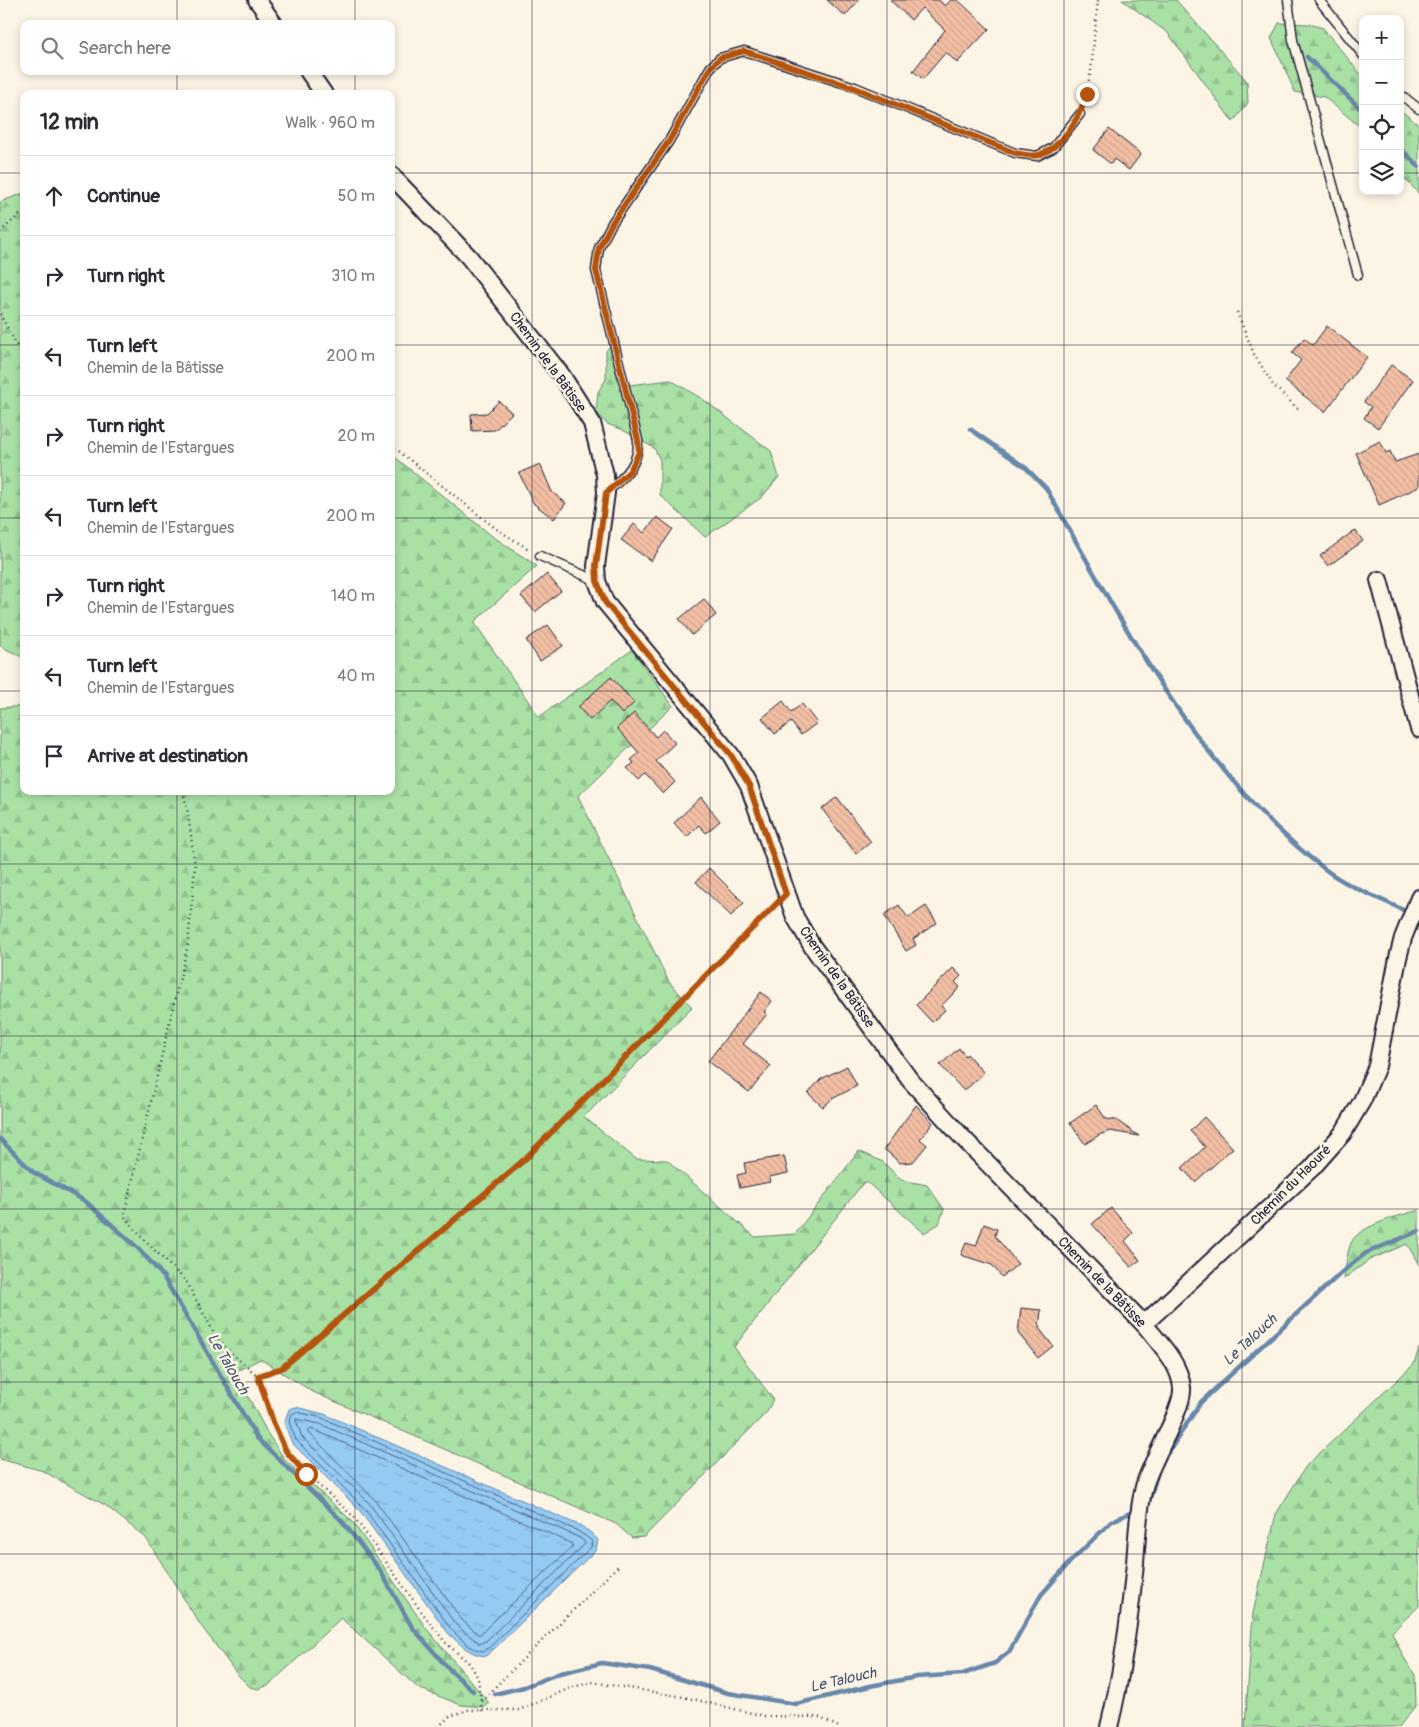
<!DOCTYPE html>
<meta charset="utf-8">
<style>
:root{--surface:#fff;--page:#f7f7f7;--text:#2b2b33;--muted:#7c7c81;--line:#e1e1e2}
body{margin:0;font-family:Pangolin,sans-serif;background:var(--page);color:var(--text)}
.controls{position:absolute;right:15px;top:15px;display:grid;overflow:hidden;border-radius:10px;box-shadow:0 2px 8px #0003}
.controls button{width:45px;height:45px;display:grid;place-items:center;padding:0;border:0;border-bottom:1px solid var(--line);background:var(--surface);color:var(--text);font:25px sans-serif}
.stop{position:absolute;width:15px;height:15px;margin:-11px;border:4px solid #b45309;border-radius:50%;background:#fff}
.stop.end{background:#b45309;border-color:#fff;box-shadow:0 1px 5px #0008}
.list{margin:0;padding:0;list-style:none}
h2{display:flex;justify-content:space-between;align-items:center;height:65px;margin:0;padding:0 20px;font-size:21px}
h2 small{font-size:16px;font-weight:400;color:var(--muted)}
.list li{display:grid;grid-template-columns:32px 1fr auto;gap:15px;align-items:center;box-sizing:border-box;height:80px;padding:0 20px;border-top:1px solid var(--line)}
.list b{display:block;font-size:19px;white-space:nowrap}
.list p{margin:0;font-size:16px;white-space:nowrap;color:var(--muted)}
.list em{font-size:16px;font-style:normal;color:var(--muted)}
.icon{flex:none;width:28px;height:28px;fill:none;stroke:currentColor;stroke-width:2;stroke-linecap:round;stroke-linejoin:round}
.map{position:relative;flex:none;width:1419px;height:1727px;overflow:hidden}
.search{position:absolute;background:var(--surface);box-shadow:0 2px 8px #0003;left:20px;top:20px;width:375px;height:55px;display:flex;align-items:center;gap:12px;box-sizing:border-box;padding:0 18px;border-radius:10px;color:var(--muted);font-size:19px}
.panel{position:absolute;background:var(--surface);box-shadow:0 2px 8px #0003;left:20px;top:90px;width:375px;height:705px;border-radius:10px}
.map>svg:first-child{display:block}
</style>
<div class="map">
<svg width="1419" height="1727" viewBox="0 0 1419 1727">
<defs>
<pattern id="forest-firs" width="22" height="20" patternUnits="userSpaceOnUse" patternTransform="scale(1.25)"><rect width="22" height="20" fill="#a9e1a5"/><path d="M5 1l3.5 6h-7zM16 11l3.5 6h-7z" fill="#91c18f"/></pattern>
<pattern id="water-ripples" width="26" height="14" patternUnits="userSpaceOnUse" patternTransform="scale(1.25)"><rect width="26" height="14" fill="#95caf3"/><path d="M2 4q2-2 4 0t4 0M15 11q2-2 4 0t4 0" fill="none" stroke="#80add1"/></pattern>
<pattern id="building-back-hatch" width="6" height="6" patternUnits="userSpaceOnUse" patternTransform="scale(1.25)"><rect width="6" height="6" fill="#f3bfa4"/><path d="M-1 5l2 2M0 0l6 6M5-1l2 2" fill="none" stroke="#d0a48e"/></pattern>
</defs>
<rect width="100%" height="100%" fill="#fcf5e5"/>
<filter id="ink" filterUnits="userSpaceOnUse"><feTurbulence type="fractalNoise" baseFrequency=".02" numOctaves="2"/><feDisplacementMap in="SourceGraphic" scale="10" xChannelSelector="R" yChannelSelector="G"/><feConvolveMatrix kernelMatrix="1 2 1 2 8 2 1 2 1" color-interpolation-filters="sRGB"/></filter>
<g filter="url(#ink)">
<g fill="url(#forest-firs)" stroke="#668270">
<polygon points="1122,0 1176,0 1247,81 1248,103 1233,122 1168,33"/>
<polygon points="1279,23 1310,24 1323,28 1363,77 1363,129 1324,97 1295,92 1271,38"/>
<polygon points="1400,110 1419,125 1419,194 1400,173"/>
<polygon points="24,193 24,658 0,646 0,202"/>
<polygon points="610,346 620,386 671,380 704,400 771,451 779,477 762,497 705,537 660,495 660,460 654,448 621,429 607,424 596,412 598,392 606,379 606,351"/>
<polygon points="391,454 492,536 537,566 474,622 539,717 632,650 673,706 578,796 669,982 692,1007 584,1117 636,1159 667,1160 755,1237 795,1234 859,1151 883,1162 901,1180 927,1185 944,1209 939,1224 924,1233 869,1184 864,1182 734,1347 773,1399 767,1412 644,1537 632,1538 616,1524 313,1392 260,1359 235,1372 268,1434 285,1460 352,1521 426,1628 489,1703 484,1707 461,1705 418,1688 341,1618 269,1685 258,1689 250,1687 237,1674 199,1623 146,1538 105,1505 43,1471 0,1459 0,708 24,706 24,791 391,791"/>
<path d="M 1419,1210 L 1419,1265 L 1407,1244 L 1369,1260 L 1344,1279 C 1346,1268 1347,1250 1352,1241 C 1361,1225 1402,1215 1419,1210 Z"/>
<polygon points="1419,1348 1419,1606 1392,1632 1403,1656 1415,1675 1416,1705 1399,1727 1245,1727 1253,1613 1276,1514 1306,1466 1414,1364"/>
</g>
<path fill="url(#water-ripples)" stroke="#6787a9" d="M 296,1407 L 324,1414 L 581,1526 L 591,1533 L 598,1540 L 596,1550 L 495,1648 L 486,1656 C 469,1655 459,1643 448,1633 L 360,1511 L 292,1443 L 284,1423 L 289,1409 Z"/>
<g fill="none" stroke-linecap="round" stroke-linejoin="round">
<g stroke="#506585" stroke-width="1">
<path d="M 297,1412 L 322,1418 L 578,1531 L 592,1541 L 591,1547 L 492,1645 L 484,1651 C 471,1651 460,1638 451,1629 L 364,1508 L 296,1440 L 289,1422 L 292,1414 Z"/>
<polygon points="296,1419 320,1424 576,1536 584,1541 585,1544 487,1640 480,1644 456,1625 369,1503 302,1437"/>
<polygon points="312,1429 571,1543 573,1546 479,1635 462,1620 375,1500 309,1433 309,1430"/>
</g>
<g stroke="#6787a9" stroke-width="4.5">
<polyline points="1307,57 1363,111"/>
<polyline points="1400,148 1419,167"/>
<path d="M 970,429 L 1026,468 L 1046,488 C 1121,621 1202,777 1326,870 C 1348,887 1379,898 1403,910"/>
<polyline points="0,1139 33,1172 85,1201 139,1249 163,1276 257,1438 342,1521 380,1570 412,1627 448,1668 473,1691"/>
<polyline points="1146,1511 1160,1465 1201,1402 1342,1272 1366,1253 1419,1231"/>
<polyline points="495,1694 524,1687 560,1673 602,1663 650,1670 728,1693 796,1704 870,1686 917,1677 963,1674 995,1663 1009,1652 1041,1595 1070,1562 1112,1521 1132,1512"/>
</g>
</g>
<g fill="url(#building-back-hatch)" stroke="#22223b">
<polygon points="827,0 859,0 845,16"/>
<polygon points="890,0 939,0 945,6 951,0 958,0 989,29 957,63 946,52 923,79 913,71 945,30 922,8 911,20"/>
<polygon points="1109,129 1141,154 1129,170 1114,159 1111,164 1093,150"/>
<polygon points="1327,326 1367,357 1325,412 1285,381 1301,360 1292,353 1304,338 1313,345"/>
<polygon points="1391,365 1413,380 1378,428 1364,418 1371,407 1364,402"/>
<polygon points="499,401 512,413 495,430 472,431 471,414 487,413"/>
<polygon points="1380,441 1386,453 1390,451 1395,462 1419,454 1419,487 1379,505 1356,453"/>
<polygon points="540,464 552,492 566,503 554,519 534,504 519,473"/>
<polygon points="657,517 673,529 651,561 621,540 634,524 644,533"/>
<polygon points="1355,530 1363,541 1328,566 1320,556"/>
<polygon points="547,574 561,591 535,612 521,596"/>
<polygon points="704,599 716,615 692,635 679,619"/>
<polygon points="548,625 563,646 540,661 526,640"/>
<polygon points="611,677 634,703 622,714 610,701 590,720 578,707"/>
<polygon points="783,701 791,712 802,704 817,723 801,735 791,722 775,734 762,718"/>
<polygon points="634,713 656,737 663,730 675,743 656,761 675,782 663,794 645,775 639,781 627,768 634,763 631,760 639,753 617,728"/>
<polygon points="701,797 720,821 706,833 699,825 687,837 674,823"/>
<polygon points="837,797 871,842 856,854 822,809"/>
<polygon points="709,868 744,903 731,916 696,882"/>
<polygon points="899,905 908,918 926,906 937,923 913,939 916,945 906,951 884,915"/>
<polygon points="953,968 961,976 955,982 960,987 941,1006 945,1010 932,1022 916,1005"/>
<polygon points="761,992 772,1001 764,1012 767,1014 743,1044 771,1066 749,1092 708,1061"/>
<polygon points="959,1048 965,1056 967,1054 984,1073 964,1091 940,1065"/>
<polygon points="847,1066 857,1086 832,1099 823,1107 808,1093 821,1079"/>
<polygon points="916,1105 933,1123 920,1139 927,1145 913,1162 900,1163 884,1149"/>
<polygon points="1096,1105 1106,1119 1116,1120 1139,1136 1110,1131 1099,1135 1085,1144 1070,1123"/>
<polygon points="1204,1117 1233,1148 1195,1182 1182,1168 1205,1147 1190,1131"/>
<polygon points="784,1156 788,1173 769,1177 770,1182 740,1188 737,1175 746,1173 744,1163"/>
<polygon points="1111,1208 1133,1233 1125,1241 1140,1260 1131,1267 1092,1224"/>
<polygon points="984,1224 997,1229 995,1236 1018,1264 1002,1277 992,1265 961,1255 966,1243 976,1246"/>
<polygon points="1021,1308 1041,1310 1039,1328 1053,1346 1038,1358 1018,1333"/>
</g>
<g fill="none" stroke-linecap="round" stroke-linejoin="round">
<defs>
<g id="lane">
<polyline points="1288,0 1293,40 1358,275"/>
<polyline points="1319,0 1363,55"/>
<polyline points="1400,94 1419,109"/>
<path d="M 607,492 C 625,476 639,465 638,440 L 596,270 L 599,248 L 612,223 L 669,141 L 710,68 L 720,58 L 744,51 L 855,87 L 1015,153 L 1037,156 L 1053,148 L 1080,114"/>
<polyline points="540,556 597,581"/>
</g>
<g id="street">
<polyline points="257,0 274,24"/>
<polyline points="308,71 324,94"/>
<path d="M 391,175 L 469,257 L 562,376 L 592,423 L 605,475 L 606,493 L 596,566 L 597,581 L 605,602 L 731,755 L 749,786 L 795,917 L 812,946 L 910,1080 L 961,1136 L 1144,1324 C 1159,1343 1180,1363 1182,1388 C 1184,1408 1150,1463 1144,1487 C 1137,1514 1137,1546 1134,1573 C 1129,1623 1121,1678 1109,1727"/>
<polyline points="1379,580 1419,729"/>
<polyline points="1144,1324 1312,1168 1343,1133 1362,1101 1377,1066 1398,958 1403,938 1419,898"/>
</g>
</defs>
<use href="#lane" stroke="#22223b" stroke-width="11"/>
<use href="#street" stroke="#22223b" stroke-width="20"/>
<g stroke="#22223b" stroke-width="2.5" stroke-dasharray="1 4" stroke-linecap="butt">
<polyline points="1083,105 1091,71 1098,0"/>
<polyline points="0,232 24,211"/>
<polyline points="1237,312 1254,354 1273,385 1299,410"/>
<polyline points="0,314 24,359"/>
<polyline points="391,445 495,528 530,550"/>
<polyline points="183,791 188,813 195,867 188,944 124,1216 143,1239 186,1281 215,1335 231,1353 258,1376 273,1422 286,1451 306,1474 354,1517 426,1618 446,1643 470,1664 478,1678 481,1703"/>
<polyline points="258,1376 282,1368 524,1160 774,906"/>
<polyline points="482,1711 481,1703 498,1684 618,1566"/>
<polyline points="438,1727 450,1716 468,1710 519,1710 573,1687 592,1682 684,1697 764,1716 818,1717 839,1727"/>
</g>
<use href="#lane" stroke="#fcf5e5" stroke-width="8"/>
<use href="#street" stroke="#fcf5e5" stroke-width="16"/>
</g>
</g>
<g fill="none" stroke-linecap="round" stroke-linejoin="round" filter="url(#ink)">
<path stroke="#b45309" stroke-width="6" d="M 306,1474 L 286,1451 L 273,1422 L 258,1376 L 282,1368 L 524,1160 L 786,894 L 749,786 L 731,755 L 605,602 L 597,581 L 596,566 L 606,493 L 630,471 L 639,452 L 638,440 L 596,270 L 599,248 L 612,223 L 669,141 L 710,68 L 720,58 L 744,51 L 855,88 L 1015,153 C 1022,154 1032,157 1039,155 C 1064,146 1079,117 1087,94"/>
</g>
<path fill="none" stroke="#22223b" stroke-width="1" stroke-opacity="0.55" d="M 177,0 L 177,24M 355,0 L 355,24M 532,0 L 532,1727M 710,0 L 710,1727M 887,0 L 887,1727M 1064,0 L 1064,1727M 1242,0 L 1242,1727M 177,71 L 177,94M 355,71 L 355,94M 0,173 L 24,173M 391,173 L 1363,173M 1400,173 L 1419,173M 0,345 L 24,345M 391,345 L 1419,345M 0,518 L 24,518M 391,518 L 1419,518M 0,691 L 24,691M 391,691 L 1419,691M 177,791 L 177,1727M 355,791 L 355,1727M 0,864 L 1419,864M 0,1036 L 1419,1036M 0,1209 L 1419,1209M 0,1382 L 1419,1382M 0,1554 L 1419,1554"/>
<g text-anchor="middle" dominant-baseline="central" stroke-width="5" stroke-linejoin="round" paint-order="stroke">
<g font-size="14" fill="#22223b" stroke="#fcf5e5">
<text transform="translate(548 362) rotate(54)">Chemin de la Bâtisse</text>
<text transform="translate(837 977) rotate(55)">Chemin de la Bâtisse</text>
<text transform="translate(1291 1185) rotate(-45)">Chemin du Haouré</text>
<text transform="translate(1102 1282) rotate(46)">Chemin de la Bâtisse</text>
</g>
<g font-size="15" font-style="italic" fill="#445472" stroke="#fcf5e5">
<text transform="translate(1250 1340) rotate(-43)">Le Talouch</text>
<text transform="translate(228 1364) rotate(60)">Le Talouch</text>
<text transform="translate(843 1680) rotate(-13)">Le Talouch</text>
</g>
</g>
</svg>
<div class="controls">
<button>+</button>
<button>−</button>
<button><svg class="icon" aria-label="locate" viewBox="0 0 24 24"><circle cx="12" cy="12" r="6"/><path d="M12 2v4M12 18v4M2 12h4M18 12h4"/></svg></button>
<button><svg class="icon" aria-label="layers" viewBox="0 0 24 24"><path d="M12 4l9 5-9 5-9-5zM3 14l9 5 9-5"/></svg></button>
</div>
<div class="stop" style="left:306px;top:1474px"></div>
<div class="stop end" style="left:1087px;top:94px"></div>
<div class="search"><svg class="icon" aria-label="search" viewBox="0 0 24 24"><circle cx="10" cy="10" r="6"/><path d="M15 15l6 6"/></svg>Search here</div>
<section class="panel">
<h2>12 min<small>Walk · 960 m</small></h2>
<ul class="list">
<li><svg class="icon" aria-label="ahead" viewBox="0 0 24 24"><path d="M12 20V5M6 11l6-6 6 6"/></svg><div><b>Continue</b></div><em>50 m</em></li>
<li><svg class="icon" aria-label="right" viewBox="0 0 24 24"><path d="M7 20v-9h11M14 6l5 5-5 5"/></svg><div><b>Turn right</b></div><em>310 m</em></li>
<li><svg class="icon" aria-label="left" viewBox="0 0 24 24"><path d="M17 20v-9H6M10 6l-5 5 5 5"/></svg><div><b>Turn left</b><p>Chemin de la Bâtisse</p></div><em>200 m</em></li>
<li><svg class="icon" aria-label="right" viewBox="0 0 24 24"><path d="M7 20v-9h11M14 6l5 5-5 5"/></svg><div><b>Turn right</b><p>Chemin de l'Estargues</p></div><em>20 m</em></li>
<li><svg class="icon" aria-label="left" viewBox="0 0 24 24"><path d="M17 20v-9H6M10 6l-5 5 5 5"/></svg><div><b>Turn left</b><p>Chemin de l'Estargues</p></div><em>200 m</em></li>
<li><svg class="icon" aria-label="right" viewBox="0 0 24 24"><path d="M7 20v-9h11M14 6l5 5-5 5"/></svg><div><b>Turn right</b><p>Chemin de l'Estargues</p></div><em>140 m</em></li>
<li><svg class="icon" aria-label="left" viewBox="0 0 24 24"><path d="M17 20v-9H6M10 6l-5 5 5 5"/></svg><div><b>Turn left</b><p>Chemin de l'Estargues</p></div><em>40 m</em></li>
<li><svg class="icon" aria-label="arrive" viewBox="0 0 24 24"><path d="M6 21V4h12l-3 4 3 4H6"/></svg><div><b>Arrive at destination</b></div></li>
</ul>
</section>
</div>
